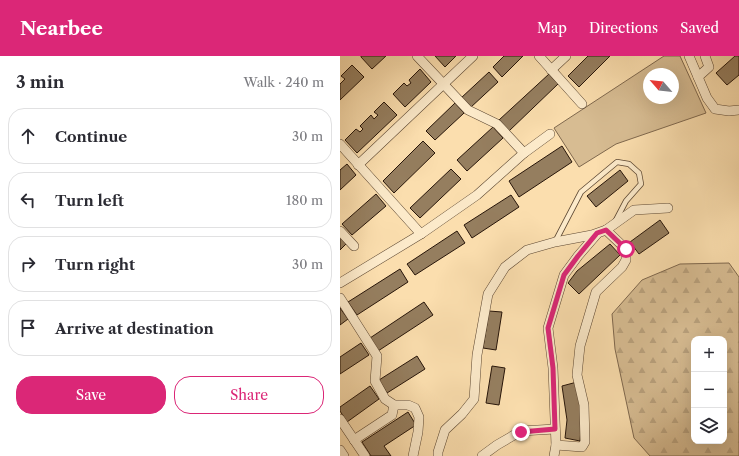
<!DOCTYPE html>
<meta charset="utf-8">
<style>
:root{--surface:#fff;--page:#f2f2f3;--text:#2b2b33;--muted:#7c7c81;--line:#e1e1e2;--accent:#db2777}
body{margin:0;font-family:"Libre Caslon Text",serif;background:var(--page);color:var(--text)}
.controls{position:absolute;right:12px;bottom:12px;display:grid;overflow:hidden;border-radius:8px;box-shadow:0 4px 16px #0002}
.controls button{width:36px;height:36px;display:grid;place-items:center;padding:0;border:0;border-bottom:1px solid var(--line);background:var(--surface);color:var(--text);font:20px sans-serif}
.compass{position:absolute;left:303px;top:12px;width:36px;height:36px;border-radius:50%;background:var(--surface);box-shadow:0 4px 16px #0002;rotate:298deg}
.stop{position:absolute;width:12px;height:12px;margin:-9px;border:3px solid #db2777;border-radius:50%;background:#fff}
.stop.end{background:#db2777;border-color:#fff;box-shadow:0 1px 4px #0008}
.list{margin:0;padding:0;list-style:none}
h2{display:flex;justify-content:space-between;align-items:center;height:52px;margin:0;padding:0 16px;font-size:17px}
h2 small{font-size:13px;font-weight:400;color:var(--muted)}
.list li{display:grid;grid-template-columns:26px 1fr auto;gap:12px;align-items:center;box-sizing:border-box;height:56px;margin:0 8px 8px;padding:0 8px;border:1px solid var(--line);border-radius:16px}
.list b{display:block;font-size:15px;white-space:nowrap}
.list em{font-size:13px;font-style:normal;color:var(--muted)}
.actions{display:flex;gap:8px;padding:12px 16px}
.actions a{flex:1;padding:9px 0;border:1px solid var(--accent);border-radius:16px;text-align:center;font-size:14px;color:var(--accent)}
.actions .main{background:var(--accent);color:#fff}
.icon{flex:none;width:22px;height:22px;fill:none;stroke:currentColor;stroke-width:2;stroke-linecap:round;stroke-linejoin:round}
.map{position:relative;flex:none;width:399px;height:400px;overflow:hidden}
header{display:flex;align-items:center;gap:24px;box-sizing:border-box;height:56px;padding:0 20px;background:var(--accent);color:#fff}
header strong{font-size:19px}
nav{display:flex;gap:22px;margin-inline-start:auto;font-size:14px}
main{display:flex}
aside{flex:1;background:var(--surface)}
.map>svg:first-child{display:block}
</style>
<header>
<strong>Nearbee</strong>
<nav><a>Map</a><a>Directions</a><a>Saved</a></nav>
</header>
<main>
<aside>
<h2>3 min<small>Walk · 240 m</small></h2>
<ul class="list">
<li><svg class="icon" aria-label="ahead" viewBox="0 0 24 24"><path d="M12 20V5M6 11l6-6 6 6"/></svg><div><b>Continue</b></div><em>30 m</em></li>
<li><svg class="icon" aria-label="left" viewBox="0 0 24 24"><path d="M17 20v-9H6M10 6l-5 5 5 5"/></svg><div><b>Turn left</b></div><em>180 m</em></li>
<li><svg class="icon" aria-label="right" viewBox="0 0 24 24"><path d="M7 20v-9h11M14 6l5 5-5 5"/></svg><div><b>Turn right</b></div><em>30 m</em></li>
<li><svg class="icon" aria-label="arrive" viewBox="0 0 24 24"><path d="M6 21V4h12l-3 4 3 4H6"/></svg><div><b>Arrive at destination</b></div></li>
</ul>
<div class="actions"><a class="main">Save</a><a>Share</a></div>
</aside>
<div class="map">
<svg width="399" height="400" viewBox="0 0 399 400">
<defs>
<pattern id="forest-firs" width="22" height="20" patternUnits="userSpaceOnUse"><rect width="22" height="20" fill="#d7bc92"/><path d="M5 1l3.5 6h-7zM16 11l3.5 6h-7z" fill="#b9a17d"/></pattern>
</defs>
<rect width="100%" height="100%" fill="#fbdeae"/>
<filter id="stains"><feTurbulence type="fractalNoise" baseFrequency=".005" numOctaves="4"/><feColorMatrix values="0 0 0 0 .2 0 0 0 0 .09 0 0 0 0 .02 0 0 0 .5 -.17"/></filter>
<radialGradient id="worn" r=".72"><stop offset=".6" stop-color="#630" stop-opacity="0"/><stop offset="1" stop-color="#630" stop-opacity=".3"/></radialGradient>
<path fill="#d7bc92" stroke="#7f684e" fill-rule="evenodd" d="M 324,0 L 340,0 L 366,57 L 276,88 L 239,111 L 214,72 ZM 309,18 L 333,18 L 333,42 L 309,42 Z"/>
<path fill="url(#forest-firs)" stroke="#7f684e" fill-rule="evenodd" d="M 389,207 L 399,221 L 399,400 L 310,400 L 294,382 L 275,293 L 272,258 L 302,224 L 340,208 ZM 354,283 L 384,283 L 384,385 L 354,385 Z"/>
<g fill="#957e5f" stroke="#271509">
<polygon points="21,0 46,0 32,13 21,1"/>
<polygon points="95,0 116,0 105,11"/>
<polygon points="164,0 183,0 162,21 153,11"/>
<polygon points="248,0 270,0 239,31 228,20"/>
<polygon points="395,0 399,0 399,19 387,29 376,17"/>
<polygon points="12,9 24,21 0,44 0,28 5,23 1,20"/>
<polygon points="80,13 91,26 65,51 53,38 64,27 67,30 71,27 69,24"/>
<polygon points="149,16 158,26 130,52 121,42"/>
<polygon points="209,18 218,28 169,75 159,64"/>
<polygon points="44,46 57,59 17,97 5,84 16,73 20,76 23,73 20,70 31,59 34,63 38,59 34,56"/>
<polygon points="115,47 124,57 95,84 86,75"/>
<polygon points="153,71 163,82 127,115 117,104"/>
<polygon points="83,85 95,97 54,137 43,125"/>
<polygon points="222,90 232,106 179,141 169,125"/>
<polygon points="7,108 16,119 0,134 0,114"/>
<polygon points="111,113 121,123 80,162 70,152"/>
<polygon points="280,114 288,125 256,151 247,140"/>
<polygon points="36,138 46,150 12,179 2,168"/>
<polygon points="171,139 179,151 132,182 124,169"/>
<polygon points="320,164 329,177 299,198 290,186"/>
<polygon points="117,175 125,187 75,219 67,208"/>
<polygon points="0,179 7,187 0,194"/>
<polygon points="270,188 280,199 239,238 228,227 237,215"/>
<polygon points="60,213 68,226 17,259 8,246"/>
<polygon points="84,246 93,259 38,295 30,282"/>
<polygon points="0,252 8,263 0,269"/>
<polygon points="149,255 162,256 156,294 143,292"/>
<polygon points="21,287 29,299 0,318 0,301"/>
<polygon points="77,300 85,313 47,337 39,324"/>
<polygon points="152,310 165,312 159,349 146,347"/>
<polygon points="237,326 242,361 240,385 225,382 227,364 222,330"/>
<polygon points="30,330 39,343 7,366 0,355 0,351"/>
<polygon points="68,356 76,369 44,390 51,400 31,400 22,386"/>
</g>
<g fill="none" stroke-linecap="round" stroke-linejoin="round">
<defs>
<polyline id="service" points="215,186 241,136 277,106 289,108 299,117 301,128 286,145 276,164"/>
<g id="minor">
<polyline points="77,0 128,54 157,68 184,97"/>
<polyline points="199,0 242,48"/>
<polyline points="349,0 367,42 375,53 389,55 399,54"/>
<polyline points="211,14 226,0"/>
<polyline points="358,21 369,11 365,0"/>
<polyline points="0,88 81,178"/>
<polyline points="18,109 133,0"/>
<polyline points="0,175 14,190"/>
<polyline points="0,227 81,178 137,139 184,97 210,78"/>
<polyline points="0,242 37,300 35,325 45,343 54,349 68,349 75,352 79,361 78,376 73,400"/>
<polyline points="0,363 25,400"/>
<polyline points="14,384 52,359 54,349"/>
<polyline points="216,389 242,391 245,386 244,349 237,319 240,290 256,236 282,211 286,204 286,193 266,174"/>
<polyline points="0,394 4,400"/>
<polyline points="98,400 98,396 105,374 122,358 134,343 137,299 148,238 165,211 187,194 215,186 252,179 266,174 294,154 328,152"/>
<polyline points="142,400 157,389 181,375 215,373"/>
<polyline points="214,400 216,389 213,312 208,272 224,219 238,200 257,178"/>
</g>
</defs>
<use href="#service" stroke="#5c4732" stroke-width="6"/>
<use href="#minor" stroke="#5c4732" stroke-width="10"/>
<use href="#service" stroke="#fceaca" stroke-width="4.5"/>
<use href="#minor" stroke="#fceaca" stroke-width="9"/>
</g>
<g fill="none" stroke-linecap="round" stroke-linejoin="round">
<polyline stroke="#db2777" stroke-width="5" points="181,376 215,373 213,312 208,272 224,219 238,200 257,177 266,174 286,193"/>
</g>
<rect width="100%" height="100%" filter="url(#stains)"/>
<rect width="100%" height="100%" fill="url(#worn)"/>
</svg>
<div class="controls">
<button>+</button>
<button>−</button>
<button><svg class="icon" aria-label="layers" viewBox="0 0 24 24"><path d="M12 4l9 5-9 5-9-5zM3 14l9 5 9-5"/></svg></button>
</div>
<svg class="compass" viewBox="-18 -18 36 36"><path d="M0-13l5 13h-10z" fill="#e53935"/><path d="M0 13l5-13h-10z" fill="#7c7c81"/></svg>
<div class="stop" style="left:286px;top:193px"></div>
<div class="stop end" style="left:181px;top:376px"></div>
</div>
</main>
